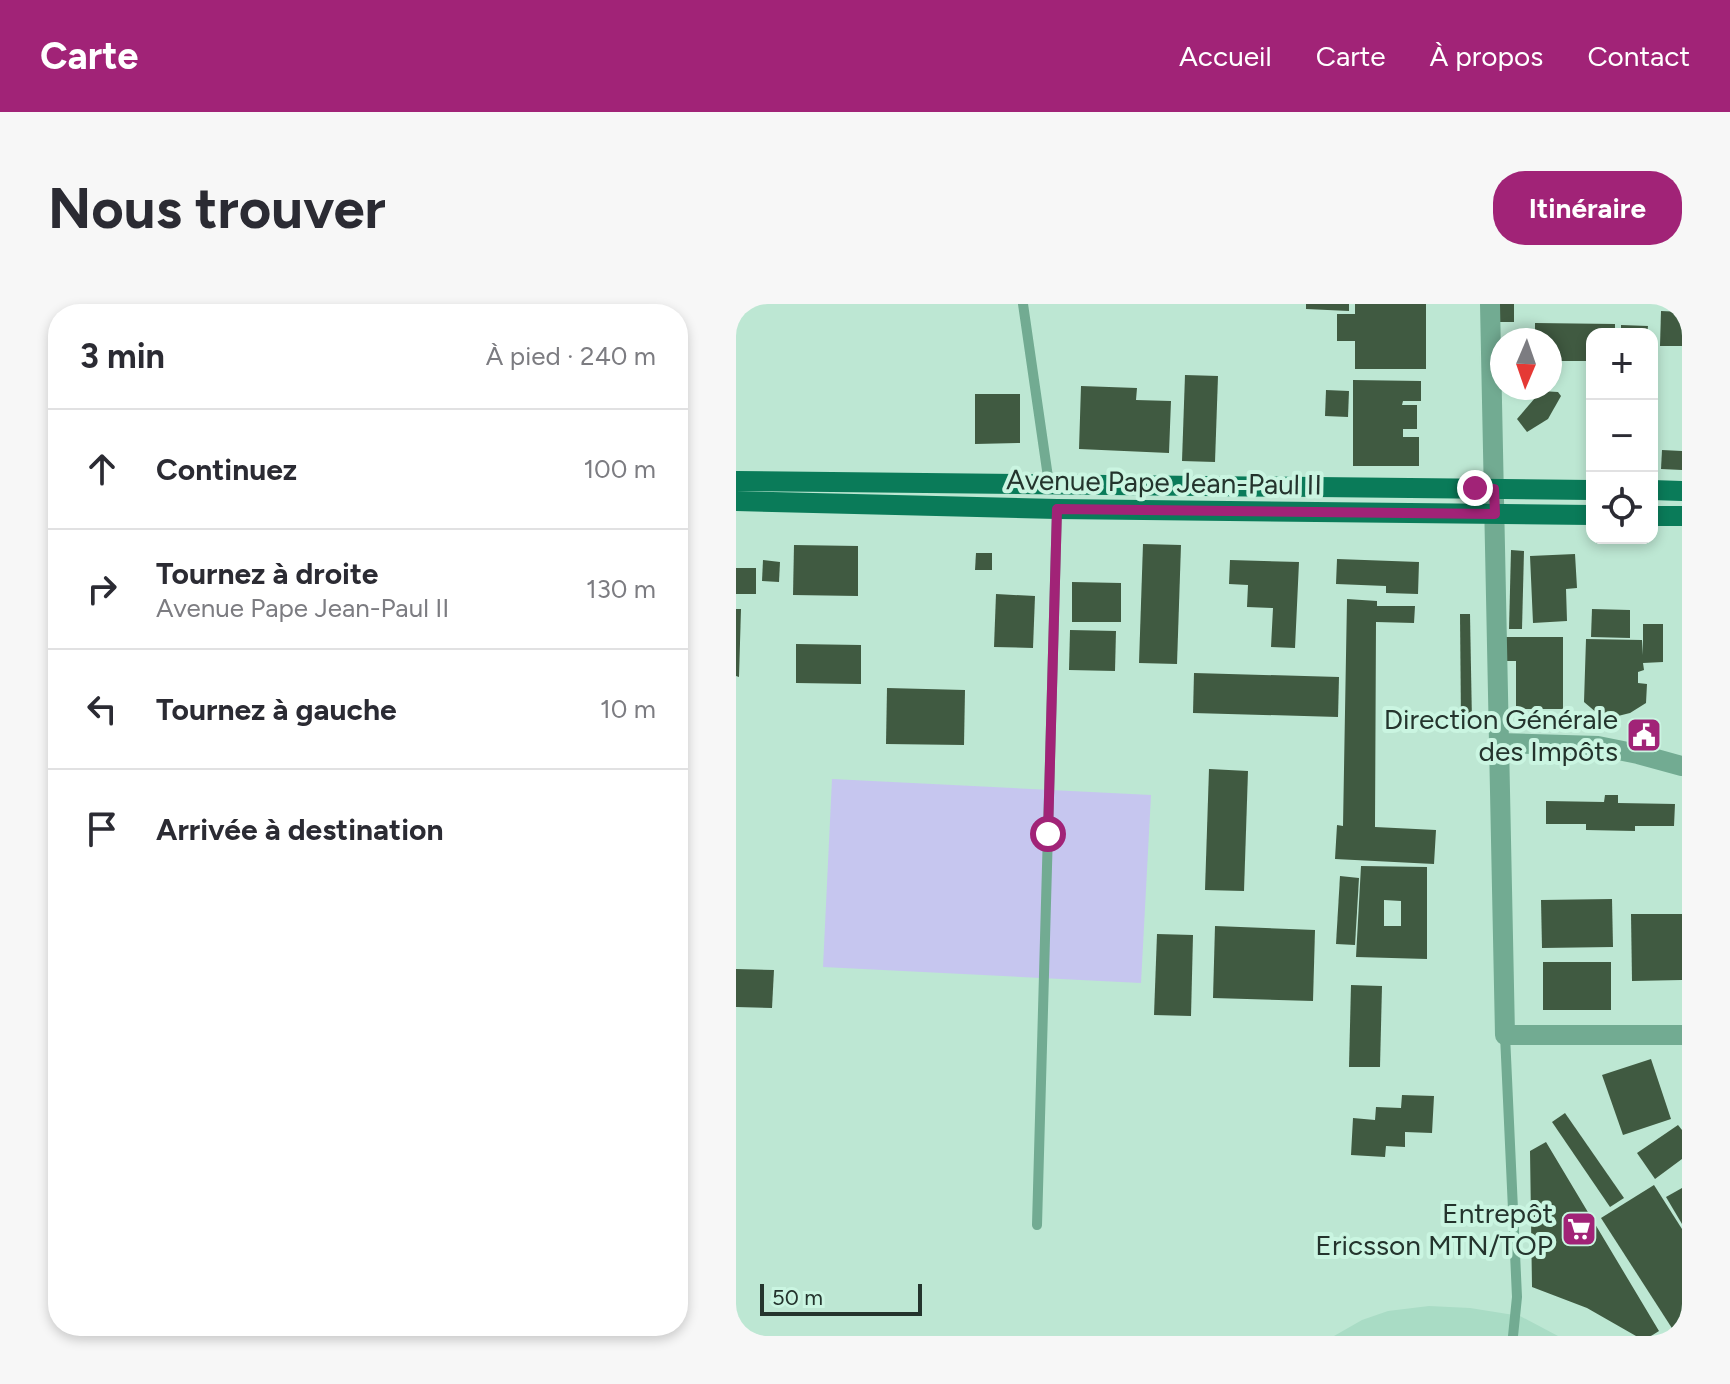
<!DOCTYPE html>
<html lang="fr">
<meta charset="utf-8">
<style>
:root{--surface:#fff;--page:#f7f7f7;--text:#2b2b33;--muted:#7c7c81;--line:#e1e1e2;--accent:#a12377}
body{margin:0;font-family:Figtree,sans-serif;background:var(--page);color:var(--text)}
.controls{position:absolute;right:24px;top:24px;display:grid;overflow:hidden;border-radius:16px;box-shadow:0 4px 12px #0003}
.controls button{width:72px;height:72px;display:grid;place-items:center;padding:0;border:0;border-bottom:2px solid var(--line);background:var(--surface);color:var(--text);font:40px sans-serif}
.compass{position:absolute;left:754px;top:24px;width:72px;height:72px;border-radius:50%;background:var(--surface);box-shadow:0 4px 12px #0003;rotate:182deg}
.scale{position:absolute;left:24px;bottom:20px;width:162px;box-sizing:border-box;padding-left:8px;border:4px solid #24342d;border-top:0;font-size:22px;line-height:28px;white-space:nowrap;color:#24342d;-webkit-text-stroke:6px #caf5e1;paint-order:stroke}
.stop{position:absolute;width:24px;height:24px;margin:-18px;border:6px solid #a12377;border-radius:50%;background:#fff}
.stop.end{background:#a12377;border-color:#fff;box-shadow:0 2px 8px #0008}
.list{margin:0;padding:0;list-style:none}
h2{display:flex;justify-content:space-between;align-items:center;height:104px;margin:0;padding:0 32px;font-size:34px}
h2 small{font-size:26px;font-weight:400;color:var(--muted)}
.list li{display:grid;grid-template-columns:52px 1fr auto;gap:24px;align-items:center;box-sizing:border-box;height:120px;padding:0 32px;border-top:2px solid var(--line)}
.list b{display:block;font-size:30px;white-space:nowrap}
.list p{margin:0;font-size:26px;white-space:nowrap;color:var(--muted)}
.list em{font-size:26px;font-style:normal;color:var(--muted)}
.icon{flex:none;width:44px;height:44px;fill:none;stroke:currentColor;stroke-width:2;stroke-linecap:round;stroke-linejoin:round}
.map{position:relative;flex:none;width:946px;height:1032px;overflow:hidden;border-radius:32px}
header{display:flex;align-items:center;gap:48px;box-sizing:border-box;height:112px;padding:0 40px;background:var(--accent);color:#fff}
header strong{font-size:38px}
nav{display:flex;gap:44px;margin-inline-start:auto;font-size:28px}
.intro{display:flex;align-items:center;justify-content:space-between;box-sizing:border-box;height:192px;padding:0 48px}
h1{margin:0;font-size:56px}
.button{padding:20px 36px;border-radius:32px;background:var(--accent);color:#fff;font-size:28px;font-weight:700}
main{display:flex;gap:48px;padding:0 48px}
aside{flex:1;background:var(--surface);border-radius:32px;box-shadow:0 4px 12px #0003}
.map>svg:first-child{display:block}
</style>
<header>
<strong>Carte</strong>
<nav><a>Accueil</a><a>Carte</a><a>À propos</a><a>Contact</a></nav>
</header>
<div class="intro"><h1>Nous trouver</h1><a class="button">Itinéraire</a></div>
<main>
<aside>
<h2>3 min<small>À pied · 240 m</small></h2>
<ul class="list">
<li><svg class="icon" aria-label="ahead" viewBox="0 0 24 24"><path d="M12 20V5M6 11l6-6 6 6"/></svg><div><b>Continuez</b></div><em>100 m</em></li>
<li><svg class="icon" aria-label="right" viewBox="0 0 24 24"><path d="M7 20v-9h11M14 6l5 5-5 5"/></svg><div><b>Tournez à droite</b><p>Avenue Pape Jean-Paul II</p></div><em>130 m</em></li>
<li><svg class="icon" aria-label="left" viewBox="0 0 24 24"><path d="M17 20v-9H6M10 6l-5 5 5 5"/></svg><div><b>Tournez à gauche</b></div><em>10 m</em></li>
<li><svg class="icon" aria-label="arrive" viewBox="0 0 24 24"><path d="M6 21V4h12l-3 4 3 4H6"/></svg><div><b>Arrivée à destination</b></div></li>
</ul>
</aside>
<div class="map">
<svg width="946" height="1032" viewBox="0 0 946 1032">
<rect width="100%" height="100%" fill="#bde7d3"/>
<polygon fill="#a9dcc5" points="693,1002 734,1004 784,1012 822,1032 598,1032 626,1016 652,1007"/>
<polygon fill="#c6c6ef" points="96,475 415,491 405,679 87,663"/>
<g fill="#405a41" fill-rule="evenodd">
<polygon points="570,0 613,0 613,7 570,5"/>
<polygon points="619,0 690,0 690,65 619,65 619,37 601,37 601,10 619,10"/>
<rect x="763" y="0" width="15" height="18"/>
<polygon points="925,7 946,8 946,42 924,42"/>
<polygon points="799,19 879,20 879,30 856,30 856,57 814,57 814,36 799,36"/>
<polygon points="885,21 912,22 911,30 885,30"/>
<polygon points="449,71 482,72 479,158 446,157"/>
<polygon points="617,76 685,77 685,97 667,97 666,101 681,101 681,125 667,125 667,133 683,133 683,162 617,162"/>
<polygon points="345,82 401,84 400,96 435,97 433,149 343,145"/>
<polygon points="590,86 613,87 612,113 589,112"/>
<polygon points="805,87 822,88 825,92 812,115 791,128 781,115"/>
<polygon points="239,90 284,90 284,139 239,140"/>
<polygon points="926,146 946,147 946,166 925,165"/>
<polygon points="407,240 445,241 441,360 403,359"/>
<polygon points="58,241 122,242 122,292 57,291"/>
<polygon points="775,246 788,247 786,325 773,325"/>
<polygon points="240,249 256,249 256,266 239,266"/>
<polygon points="839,250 841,284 830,285 831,317 797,319 794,252"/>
<polygon points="601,255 683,258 682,290 650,289 650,282 600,280"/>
<polygon points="27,256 44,258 43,278 26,277"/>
<polygon points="494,256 563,258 559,344 535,343 537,304 511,303 512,281 493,280"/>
<rect x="0" y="264" width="20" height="26"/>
<polygon points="336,278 385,279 385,318 336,318"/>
<polygon points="260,290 299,292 297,344 258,343"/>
<polygon points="611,295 641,297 641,302 679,302 678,319 640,318 639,523 700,526 698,560 599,555 601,521 607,522"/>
<polygon points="0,305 5,305 3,373 0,372"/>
<polygon points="856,305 894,306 894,334 855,333"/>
<polygon points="724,310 734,310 736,419 725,419"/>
<polygon points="907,320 927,320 927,358 907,359 908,366 902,368 902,379 911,380 910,399 894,409 878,413 861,409 848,398 850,335 906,336 907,351"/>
<polygon points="334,326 380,327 379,367 333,366"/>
<polygon points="770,333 827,333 827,405 780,405 780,357 770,357"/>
<polygon points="60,340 125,341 125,380 60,379"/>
<polygon points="458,369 603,373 602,413 457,409"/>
<polygon points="151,384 229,386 228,441 150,440"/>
<polygon points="473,465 512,467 508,587 469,586"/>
<polygon points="869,491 882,491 882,499 939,500 938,522 899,522 899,527 850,526 850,520 810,520 810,497 868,498"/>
<path d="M 625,562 L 691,563 L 691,655 L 620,653 ZM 648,596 L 665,597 L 665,622 L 648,622 Z"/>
<polygon points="604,572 623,574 619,641 600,640"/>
<polygon points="876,595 877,643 806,644 805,596"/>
<polygon points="895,610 946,610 946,676 896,677"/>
<polygon points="479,622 579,626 577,697 477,694"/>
<polygon points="421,630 457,631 455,712 418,711"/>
<rect x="807" y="658" width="68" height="48"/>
<polygon points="0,665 38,666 36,704 0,703"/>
<polygon points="615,681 646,682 644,763 613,763"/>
<polygon points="915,755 935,815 887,831 866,771"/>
<polygon points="666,791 698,792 696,829 669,828 669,843 650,842 649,853 615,851 617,814 639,816 640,803 665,804"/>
<polygon points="829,809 888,894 874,903 816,818"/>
<polygon points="942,821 946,826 946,855 919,875 901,849"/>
<polygon points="810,838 923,1027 915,1032 900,1032 851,1004 796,983 794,847"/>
<polygon points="918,881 946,925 946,1032 941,1032 865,914"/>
<polygon points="946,884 946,920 930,893"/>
</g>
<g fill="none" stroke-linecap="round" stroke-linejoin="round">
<g stroke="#72ab92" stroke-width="10">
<polyline points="287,0 313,180"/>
<polyline points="769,731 781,993 777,1032"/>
<polyline points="301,921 321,205"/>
</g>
<g stroke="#72ab92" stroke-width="20">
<polyline points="754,0 769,731 946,731"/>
<polyline points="763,439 862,442 902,450 946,462"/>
</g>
<g stroke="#0a7b59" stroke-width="20">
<polyline points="0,177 856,186"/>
<polyline points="916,186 946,187"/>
<polyline points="0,197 321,205 856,211"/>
<polyline points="916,212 946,212"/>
</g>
</g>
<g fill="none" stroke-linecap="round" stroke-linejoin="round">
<polyline stroke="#a12377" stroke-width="10" points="312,530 321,205 759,210 758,185 739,184"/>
</g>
<defs>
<symbol id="civic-square" viewBox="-11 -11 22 22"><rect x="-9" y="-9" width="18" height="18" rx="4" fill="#a12377" stroke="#caf5e1"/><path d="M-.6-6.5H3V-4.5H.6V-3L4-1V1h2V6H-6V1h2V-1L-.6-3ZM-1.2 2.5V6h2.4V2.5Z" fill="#fff"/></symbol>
<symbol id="supermarket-square" viewBox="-11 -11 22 22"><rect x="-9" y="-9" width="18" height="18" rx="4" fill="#a12377" stroke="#caf5e1"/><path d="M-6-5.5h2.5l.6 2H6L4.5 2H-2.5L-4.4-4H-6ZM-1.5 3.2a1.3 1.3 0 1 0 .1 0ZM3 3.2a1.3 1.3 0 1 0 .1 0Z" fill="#fff"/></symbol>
</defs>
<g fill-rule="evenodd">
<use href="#civic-square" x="888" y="411" width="40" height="40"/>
<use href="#supermarket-square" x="823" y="905" width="40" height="40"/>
</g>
<g text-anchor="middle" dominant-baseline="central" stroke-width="8" stroke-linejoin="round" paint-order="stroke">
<g font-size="28" fill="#24342d" stroke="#caf5e1">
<text transform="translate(428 178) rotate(1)">Avenue Pape Jean-Paul II</text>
</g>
<g font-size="28" fill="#24342d" stroke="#caf5e1" text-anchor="end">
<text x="882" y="415">Direction Générale<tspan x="882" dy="32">des Impôts</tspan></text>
<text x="817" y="909">Entrepôt<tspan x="817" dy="32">Ericsson MTN/TOP</tspan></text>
</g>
</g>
</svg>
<div class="controls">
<button>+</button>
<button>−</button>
<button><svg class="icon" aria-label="locate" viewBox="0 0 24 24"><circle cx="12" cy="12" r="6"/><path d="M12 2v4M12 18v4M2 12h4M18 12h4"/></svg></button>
</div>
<svg class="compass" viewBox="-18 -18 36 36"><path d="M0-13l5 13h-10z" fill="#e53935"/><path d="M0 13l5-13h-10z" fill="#7c7c81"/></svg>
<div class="scale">50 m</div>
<div class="stop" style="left:312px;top:530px"></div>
<div class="stop end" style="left:739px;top:184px"></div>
</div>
</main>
